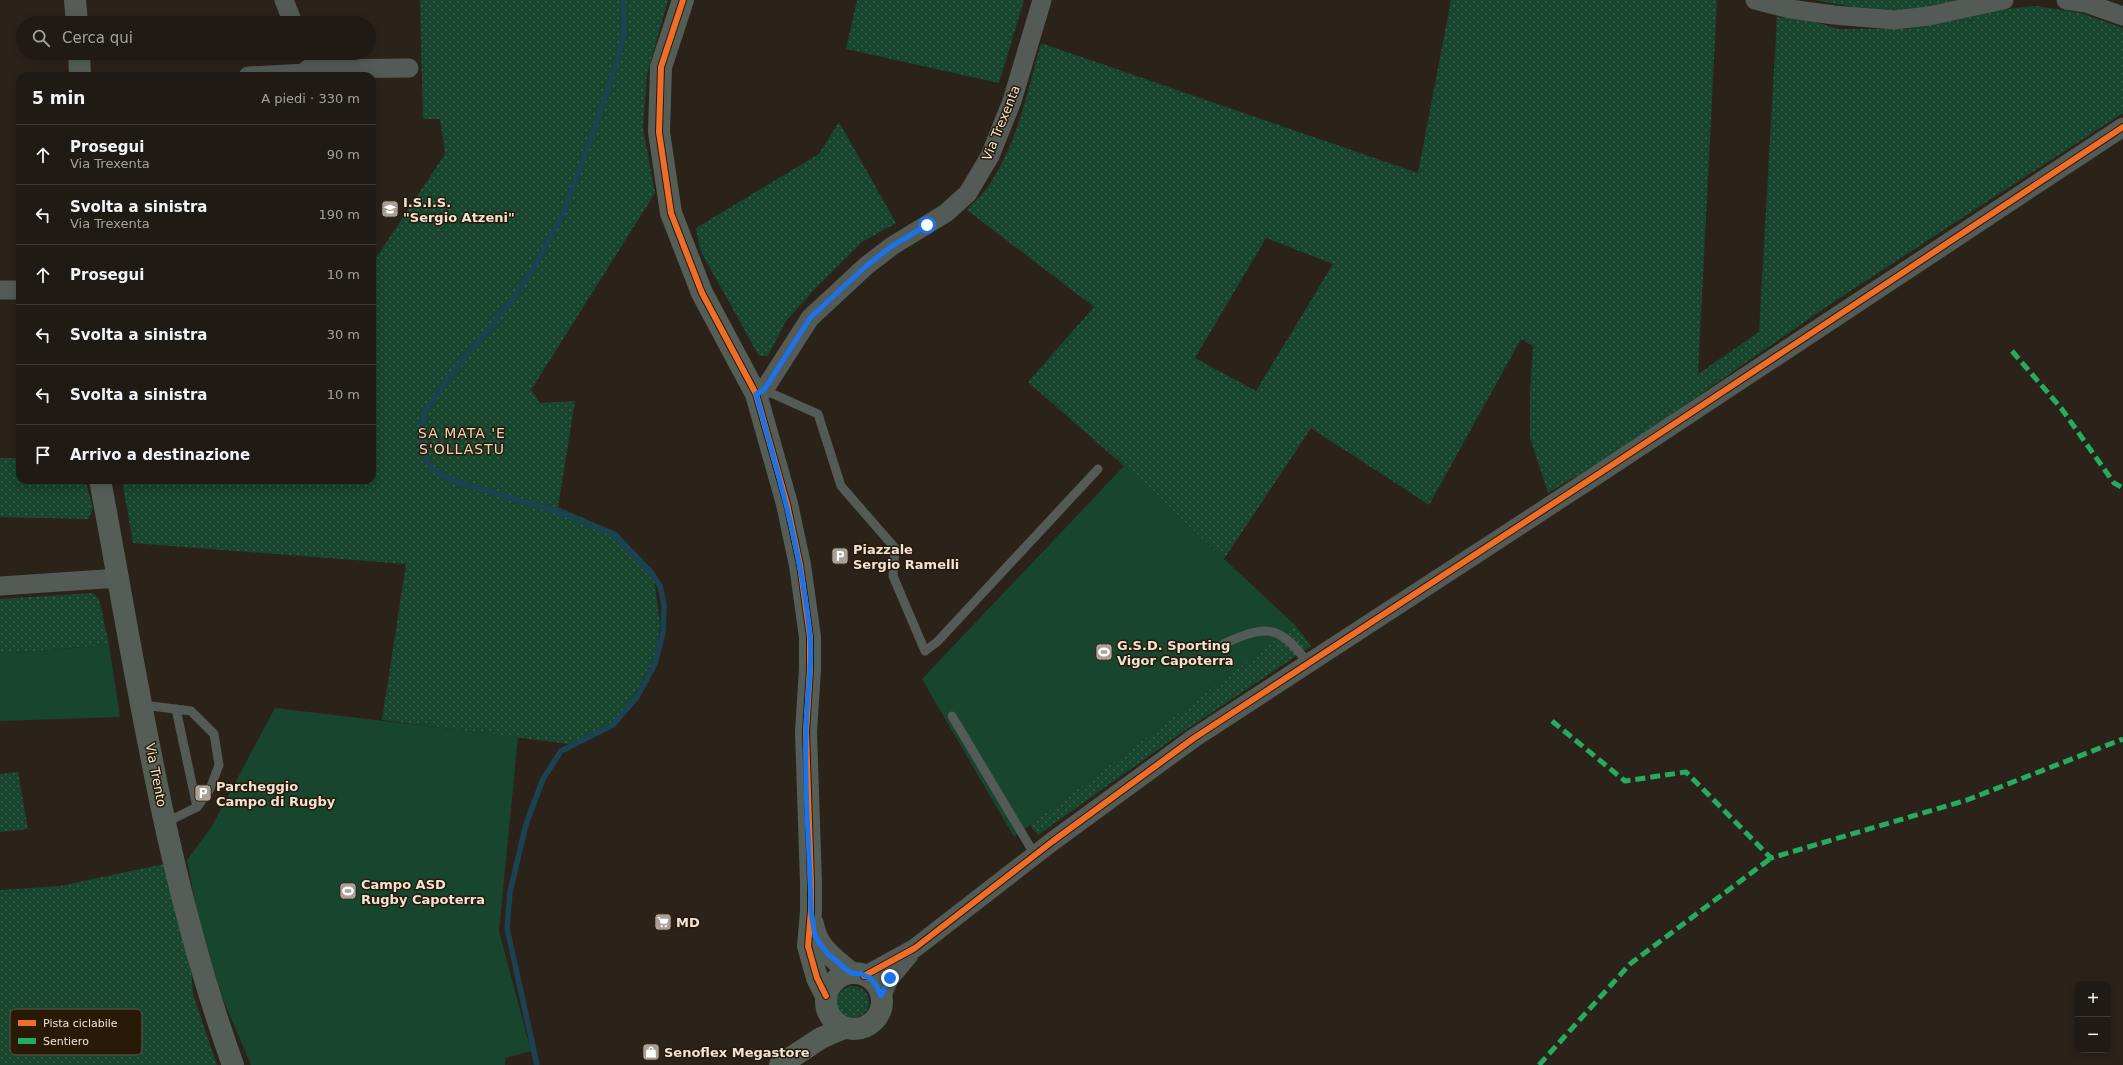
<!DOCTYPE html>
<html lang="it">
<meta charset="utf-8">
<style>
:root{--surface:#201a14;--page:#2d2722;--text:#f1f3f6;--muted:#a2a1a0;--line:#3d3834}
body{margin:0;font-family:"DejaVu Sans",sans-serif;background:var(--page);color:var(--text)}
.controls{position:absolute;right:12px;bottom:12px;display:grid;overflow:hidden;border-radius:8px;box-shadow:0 2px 10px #0003}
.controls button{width:36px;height:36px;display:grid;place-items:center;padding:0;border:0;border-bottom:1px solid var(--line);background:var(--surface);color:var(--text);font:20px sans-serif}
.stop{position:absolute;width:12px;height:12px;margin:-9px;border:3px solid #1a73e8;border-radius:50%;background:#fff}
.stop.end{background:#1a73e8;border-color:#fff;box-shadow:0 1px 4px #0008}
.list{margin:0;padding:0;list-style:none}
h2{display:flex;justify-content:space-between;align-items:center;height:52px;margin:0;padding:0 16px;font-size:17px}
h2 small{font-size:13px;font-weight:400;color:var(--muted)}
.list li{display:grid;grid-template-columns:26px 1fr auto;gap:12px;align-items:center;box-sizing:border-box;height:60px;padding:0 16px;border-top:1px solid var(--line)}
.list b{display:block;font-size:15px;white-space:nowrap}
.list p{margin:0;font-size:13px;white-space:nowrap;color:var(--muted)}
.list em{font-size:13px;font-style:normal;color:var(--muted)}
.icon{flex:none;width:22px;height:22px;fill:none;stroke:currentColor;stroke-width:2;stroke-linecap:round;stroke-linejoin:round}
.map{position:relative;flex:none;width:2123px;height:1065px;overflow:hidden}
.search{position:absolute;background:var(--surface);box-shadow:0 2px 10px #0003;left:16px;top:16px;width:360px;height:44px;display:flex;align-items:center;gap:10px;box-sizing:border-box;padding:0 14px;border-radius:22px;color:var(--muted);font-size:15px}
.panel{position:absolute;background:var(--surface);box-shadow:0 2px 10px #0003;left:16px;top:72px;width:360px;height:412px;border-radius:12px}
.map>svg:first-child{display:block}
</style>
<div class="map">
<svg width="2123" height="1065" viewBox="0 0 2123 1065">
<defs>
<pattern id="grass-dots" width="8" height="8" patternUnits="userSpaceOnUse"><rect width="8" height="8" fill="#18452e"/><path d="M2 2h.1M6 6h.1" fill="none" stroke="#3a604c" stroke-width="1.8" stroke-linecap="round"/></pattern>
</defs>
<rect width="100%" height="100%" fill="#2b231a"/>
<g fill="url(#grass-dots)" fill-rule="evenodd">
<polygon points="420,0 668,0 647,75 643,128 655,193 531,390 540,403 575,401 558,507 618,533 654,578 660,624 656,656 628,707 607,727 569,744 382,720 406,564 133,543 122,480 372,480 372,264 445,154 440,119 423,119"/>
<polygon points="857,0 1024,0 999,83 846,49"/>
<path d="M 1451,0 L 1717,0 L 1698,374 L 1759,332 L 1777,17 L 1815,22 L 1839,29 L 1910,29 L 2014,8 L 2037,6 L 2081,13 L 2123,28 L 2123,113 L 1829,305 L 1619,451 L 1548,493 L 1530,438 L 1530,393 L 1533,346 L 1521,339 L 1429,505 L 1311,428 L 1224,559 L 1124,466 L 1028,382 L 1094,307 L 967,210 C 975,201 985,192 991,182 C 1019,138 1027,92 1041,43 L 1418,173 ZM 1266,238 L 1333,264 L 1256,391 L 1195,358 Z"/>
<polygon points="1814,0 1965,0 1920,12 1860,12 1854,7"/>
<polygon points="839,122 896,223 862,242 814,290 786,321 768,356 759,356 700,250 696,228 819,154"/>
<polygon points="0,458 20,458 20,480 85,480 93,508 88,519 0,517"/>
<polygon points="93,593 99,599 109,645 0,654 0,599"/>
<polygon points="1295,625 1311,646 1180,734 1038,835 1030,825"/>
<polygon points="18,772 28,829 0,832 0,774"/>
<polygon points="164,864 179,928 191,968 193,994 217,1065 0,1065 0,890 60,886"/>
<circle cx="853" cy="1002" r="16"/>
</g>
<g fill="#18452e">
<polygon points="1124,466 1295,625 1014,837 922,679"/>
<polygon points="109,645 120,717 0,721 0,654"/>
<polygon points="275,708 518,737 499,931 531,1051 505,1058 505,1065 251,1065 222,997 198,918 187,860 212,826"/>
</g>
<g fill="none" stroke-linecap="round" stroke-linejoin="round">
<polyline stroke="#1b4250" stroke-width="5.5" points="537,1065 507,928 510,892 526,824 543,779 561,751 613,725 637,697 655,664 663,632 664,604 660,586 651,572 614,534 559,512 450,480 432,469 422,452 421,434 425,411 449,377 510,303 533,269 562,216 596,125 619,54 624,32 623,0"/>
<g stroke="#545a55" stroke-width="9">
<polyline points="764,390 818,414 841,486 895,548 893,576 925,651 937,642 1098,469"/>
<path d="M 1223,644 C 1266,625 1278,623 1308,663"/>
<polyline points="143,705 191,711 214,734 219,765 210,789 197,807 165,823"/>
<polyline points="176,709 197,807"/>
<polyline points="952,716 1035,855"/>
</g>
<g stroke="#545a55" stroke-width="19">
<polyline points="284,0 293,23"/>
<polyline points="1755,0 1790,9 1834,15 1895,20 1929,16 2004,0"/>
<polyline points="2066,0 2086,3 2123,16"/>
<polyline points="308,69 409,68"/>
<polyline points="248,76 308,73"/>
<polyline points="0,290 20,290"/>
<polyline points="756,394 764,390 810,318 866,266 892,246 946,213 968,193 990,156 1012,101 1042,0"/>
<polyline points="0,586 119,578"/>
<polyline points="864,976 915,948 1053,841 1194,738 1600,473 2123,127"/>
<polyline points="881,996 890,978 909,955"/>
</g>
<g stroke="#545e56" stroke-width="22">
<polyline points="75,0 77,23"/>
<polyline points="683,0 661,67 659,132 671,213 702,293 756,394 787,504 800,565 810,637 810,669 806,732 811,883 811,911 808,946 817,978 826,996"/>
<polyline points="79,53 80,76"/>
<path d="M 100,480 C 137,676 165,877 233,1065"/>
<path d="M 813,924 C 817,948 834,958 851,973"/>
<circle cx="854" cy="1001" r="28"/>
<polyline points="780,1065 821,1038 844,1028"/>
</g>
<g stroke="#26ab63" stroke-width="5" stroke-dasharray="10 5" stroke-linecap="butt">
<polyline points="2012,351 2061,408 2114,483 2123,488"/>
<polyline points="1552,721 1625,781 1686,772 1771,858 1967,800 2123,739"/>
<polyline points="1539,1065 1630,964 1771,858"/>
</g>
<defs>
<g id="cycleway">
<polyline points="683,0 661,67 659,132 671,213 702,293 756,394 787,504 800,565 810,637 810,669 806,732 811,883 811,911 808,946 817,978 826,996"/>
<polyline points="864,976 915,948 1053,841 1194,738 1600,473 2123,127"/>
</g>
</defs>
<use href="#cycleway" stroke="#291a08" stroke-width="8"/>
<use href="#cycleway" stroke="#ee6e29" stroke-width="6"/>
</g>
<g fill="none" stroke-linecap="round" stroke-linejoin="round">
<path stroke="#1a73e8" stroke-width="5" d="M 890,978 L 881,996 L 876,985 L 870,978 L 861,974 L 851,973 L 829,955 L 820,944 L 815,936 L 811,911 C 810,851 804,792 806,732 C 806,700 813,668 810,636 C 802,553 778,473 756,394 L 764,390 L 810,318 L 866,266 L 892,246 L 927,225"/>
</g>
<defs>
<symbol id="school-square" viewBox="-11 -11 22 22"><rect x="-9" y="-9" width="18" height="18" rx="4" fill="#aaa096" stroke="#291a08"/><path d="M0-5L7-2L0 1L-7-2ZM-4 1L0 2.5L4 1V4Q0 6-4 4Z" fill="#fff"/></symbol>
<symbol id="parking-square" viewBox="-11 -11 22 22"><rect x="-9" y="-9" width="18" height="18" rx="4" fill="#aaa096" stroke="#291a08"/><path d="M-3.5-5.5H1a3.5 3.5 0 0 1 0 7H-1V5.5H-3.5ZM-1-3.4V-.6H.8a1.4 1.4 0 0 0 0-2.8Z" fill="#fff"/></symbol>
<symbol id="stadium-square" viewBox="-11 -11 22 22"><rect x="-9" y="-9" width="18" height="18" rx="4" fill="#aaa096" stroke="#291a08"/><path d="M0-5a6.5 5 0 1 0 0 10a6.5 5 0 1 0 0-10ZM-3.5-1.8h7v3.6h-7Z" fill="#fff"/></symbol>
<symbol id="supermarket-square" viewBox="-11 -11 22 22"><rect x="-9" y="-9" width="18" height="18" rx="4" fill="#aaa096" stroke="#291a08"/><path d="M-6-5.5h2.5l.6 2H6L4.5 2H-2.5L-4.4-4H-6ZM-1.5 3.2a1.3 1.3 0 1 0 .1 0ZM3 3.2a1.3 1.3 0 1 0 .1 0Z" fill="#fff"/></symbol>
<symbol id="shop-square" viewBox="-11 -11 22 22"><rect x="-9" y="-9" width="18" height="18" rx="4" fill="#aaa096" stroke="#291a08"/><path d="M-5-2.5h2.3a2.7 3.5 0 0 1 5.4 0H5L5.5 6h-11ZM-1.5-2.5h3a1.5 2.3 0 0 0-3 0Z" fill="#fff"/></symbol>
</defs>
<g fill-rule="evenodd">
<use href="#school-square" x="380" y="199" width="20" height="20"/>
<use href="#parking-square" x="830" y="546" width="20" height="20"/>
<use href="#stadium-square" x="1094" y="642" width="20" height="20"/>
<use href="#parking-square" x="193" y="783" width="20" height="20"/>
<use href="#stadium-square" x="338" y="881" width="20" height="20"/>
<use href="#supermarket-square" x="653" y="912" width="20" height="20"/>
<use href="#shop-square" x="641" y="1042" width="20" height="20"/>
</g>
<g text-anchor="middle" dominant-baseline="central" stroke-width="3" stroke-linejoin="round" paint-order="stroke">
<g font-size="13" fill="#eee3d8" stroke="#291a08">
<text transform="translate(1001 123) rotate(-68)">Via Trexenta</text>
<text transform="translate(156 775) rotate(79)">Via Trento</text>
</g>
<g font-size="13" font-weight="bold" fill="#eee3d8" stroke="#291a08" text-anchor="start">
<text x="403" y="202">I.S.I.S.<tspan x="403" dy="15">"Sergio Atzeni"</tspan></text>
<text x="853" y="549">Piazzale<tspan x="853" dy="15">Sergio Ramelli</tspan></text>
<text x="1117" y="645">G.S.D. Sporting<tspan x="1117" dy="15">Vigor Capoterra</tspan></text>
<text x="216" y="786">Parcheggio<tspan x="216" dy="15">Campo di Rugby</tspan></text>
<text x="361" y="884">Campo ASD<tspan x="361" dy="15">Rugby Capoterra</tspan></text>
<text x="676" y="922">MD</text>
<text x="664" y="1052">Senoflex Megastore</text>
</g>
<g font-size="14" letter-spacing="1" fill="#ebd6c1" stroke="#291a08">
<text x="462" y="433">SA MATA 'E<tspan x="462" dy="16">S'OLLASTU</tspan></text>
</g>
</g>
<rect x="10" y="1009" width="132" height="46" rx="6" fill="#291a08" stroke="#645646" stroke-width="1"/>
<rect x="18" y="1020" width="18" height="6" fill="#ee6e29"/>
<rect x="18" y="1038" width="18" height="6" fill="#26ab63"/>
<g font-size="11" fill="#eee3d8">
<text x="43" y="1027">Pista ciclabile</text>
<text x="43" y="1045">Sentiero</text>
</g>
</svg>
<div class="controls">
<button>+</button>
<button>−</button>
</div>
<div class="stop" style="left:927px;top:225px"></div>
<div class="stop end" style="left:890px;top:978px"></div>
<div class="search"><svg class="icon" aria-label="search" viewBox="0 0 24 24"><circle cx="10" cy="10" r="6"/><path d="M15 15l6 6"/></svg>Cerca qui</div>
<section class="panel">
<h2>5 min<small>A piedi · 330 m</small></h2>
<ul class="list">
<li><svg class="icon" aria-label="ahead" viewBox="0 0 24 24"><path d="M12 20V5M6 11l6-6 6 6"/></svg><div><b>Prosegui</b><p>Via Trexenta</p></div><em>90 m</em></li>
<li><svg class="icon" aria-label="left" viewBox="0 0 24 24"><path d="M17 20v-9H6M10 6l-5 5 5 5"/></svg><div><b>Svolta a sinistra</b><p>Via Trexenta</p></div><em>190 m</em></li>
<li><svg class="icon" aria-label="ahead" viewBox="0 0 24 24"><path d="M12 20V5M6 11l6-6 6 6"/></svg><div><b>Prosegui</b></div><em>10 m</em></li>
<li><svg class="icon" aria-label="left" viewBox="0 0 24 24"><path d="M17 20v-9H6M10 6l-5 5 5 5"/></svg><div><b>Svolta a sinistra</b></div><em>30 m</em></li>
<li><svg class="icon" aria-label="left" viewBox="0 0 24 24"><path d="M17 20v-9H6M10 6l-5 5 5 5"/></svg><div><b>Svolta a sinistra</b></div><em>10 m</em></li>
<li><svg class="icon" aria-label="arrive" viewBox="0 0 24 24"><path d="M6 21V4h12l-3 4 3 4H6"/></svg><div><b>Arrivo a destinazione</b></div></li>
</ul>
</section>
</div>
